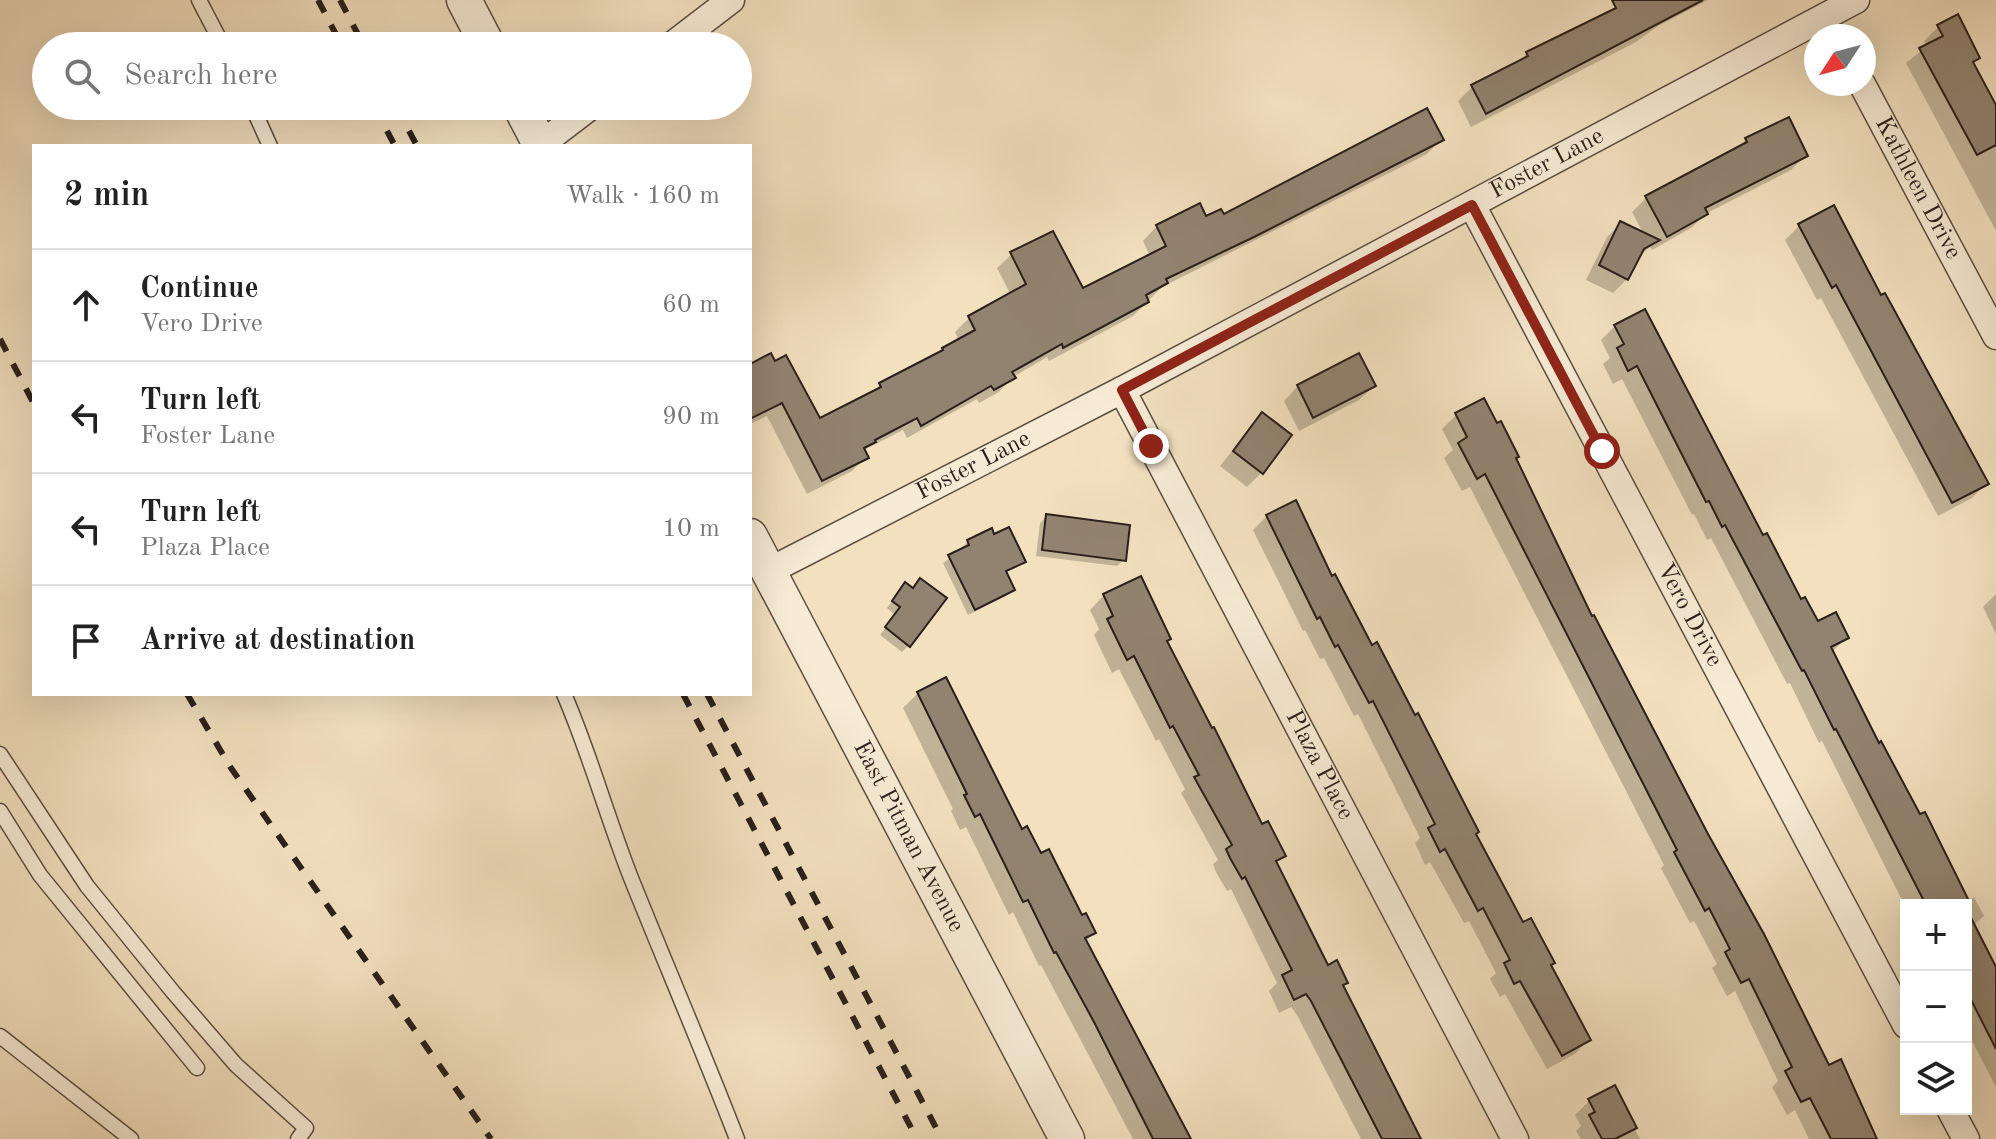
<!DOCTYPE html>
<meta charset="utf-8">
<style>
:root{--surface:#fff;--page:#f6f6f6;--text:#222;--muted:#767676;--line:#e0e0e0}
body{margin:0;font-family:"Old Standard TT",serif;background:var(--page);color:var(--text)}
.controls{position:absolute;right:24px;bottom:24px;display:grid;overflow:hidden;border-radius:0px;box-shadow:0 8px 32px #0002}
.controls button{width:72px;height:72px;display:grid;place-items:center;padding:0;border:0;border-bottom:2px solid var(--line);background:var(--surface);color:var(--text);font:40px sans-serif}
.compass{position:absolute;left:1804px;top:24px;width:72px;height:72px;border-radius:50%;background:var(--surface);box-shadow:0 8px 32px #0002;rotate:234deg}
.stop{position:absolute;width:24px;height:24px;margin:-18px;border:6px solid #8f2418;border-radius:50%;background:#fff}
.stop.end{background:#8f2418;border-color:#fff;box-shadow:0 2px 8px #0008}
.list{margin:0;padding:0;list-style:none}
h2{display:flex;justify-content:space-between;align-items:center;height:104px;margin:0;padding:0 32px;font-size:34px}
h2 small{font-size:26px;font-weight:400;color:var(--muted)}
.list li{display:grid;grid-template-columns:52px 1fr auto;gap:24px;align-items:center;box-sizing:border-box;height:112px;padding:0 32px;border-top:2px solid var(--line)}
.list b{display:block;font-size:30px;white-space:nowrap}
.list p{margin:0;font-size:26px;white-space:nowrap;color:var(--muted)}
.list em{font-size:26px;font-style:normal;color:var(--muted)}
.icon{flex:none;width:44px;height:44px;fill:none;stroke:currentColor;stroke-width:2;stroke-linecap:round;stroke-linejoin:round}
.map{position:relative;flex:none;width:1996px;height:1139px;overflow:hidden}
.search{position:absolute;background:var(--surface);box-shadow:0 8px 32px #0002;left:32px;top:32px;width:720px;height:88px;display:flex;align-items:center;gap:20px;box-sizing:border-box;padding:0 28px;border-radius:44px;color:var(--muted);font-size:30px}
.panel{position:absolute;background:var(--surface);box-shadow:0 8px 32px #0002;left:32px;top:144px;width:720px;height:552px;border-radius:0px}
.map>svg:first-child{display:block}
</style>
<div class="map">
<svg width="1996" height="1139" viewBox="0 0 1996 1139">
<rect width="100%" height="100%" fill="#f2e0bf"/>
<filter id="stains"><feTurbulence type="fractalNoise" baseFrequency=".0025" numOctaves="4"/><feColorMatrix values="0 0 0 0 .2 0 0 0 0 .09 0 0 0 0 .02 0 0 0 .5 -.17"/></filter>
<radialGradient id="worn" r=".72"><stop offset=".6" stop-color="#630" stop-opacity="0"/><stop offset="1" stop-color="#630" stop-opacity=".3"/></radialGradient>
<g fill="#0003">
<polygon points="1631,0 1708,0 1658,26 1636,42 1471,127 1458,101 1472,87 1516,65 1527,53 1611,13"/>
<polygon points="1939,26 1978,58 1972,64 1996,110 1996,231 1906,63 1927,46 1924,41"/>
<polygon points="1441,140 1427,154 1162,287 1133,316 1049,361 1047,357 1013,377 999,392 979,403 977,399 907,438 903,430 866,449 864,452 866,457 852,471 807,494 767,416 750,424 750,366 819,421 870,395 880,385 937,355 959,341 955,332 969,318 1011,295 997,268 1012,254 1082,291 1150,256 1143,241 1157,226 1223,217"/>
<polygon points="1746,140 1806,155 1791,170 1707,213 1691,228 1652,250 1650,247 1637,258 1627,279 1613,293 1586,280 1607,237 1621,223 1644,235 1632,212 1646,198 1737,149"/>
<polygon points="1799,226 1880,297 1986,484 1972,498 1938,516 1821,298 1817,300 1785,240"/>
<polygon points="1615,326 1762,538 1800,602 1817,624 1846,638 1832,652 1878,745 1967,901 1974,897 1984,916 1973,926 1996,971 1996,1087 1966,1029 1966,905 1906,905 1906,908 1822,741 1819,743 1790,683 1787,684 1711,538 1707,540 1694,514 1692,515 1622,379 1613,384 1603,364 1610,358 1601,340"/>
<polygon points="1298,386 1374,386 1359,400 1299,431 1284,401"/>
<polygon points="1483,401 1514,459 1591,619 1828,1068 1875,1139 1809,1139 1795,1110 1787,1115 1772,1087 1778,1081 1735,991 1727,996 1712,968 1717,964 1694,921 1690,923 1661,868 1664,865 1470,487 1462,491 1444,458 1453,450 1442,429 1456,415"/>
<polygon points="1262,414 1262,472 1247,487 1220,466"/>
<polygon points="1047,516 1124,560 1117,566 1036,556 1040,523"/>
<polygon points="1267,516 1331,579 1589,1039 1575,1054 1547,1069 1505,994 1500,997 1490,979 1496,973 1469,921 1464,923 1430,862 1425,865 1415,843 1420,838 1358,714 1354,716 1324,658 1320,659 1305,630 1303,631 1253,530"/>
<polygon points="994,537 1023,561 1004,574 1012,590 1006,596 968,615 943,563 962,550 961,548 968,542"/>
<polygon points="899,592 909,645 902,652 880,635 895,615 887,608"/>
<polygon points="1996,594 1996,634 1983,607"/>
<polygon points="1104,595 1165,642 1261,826 1283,855 1275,863 1327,967 1341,987 1419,1139 1361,1139 1297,1015 1291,1007 1279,1013 1269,991 1277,983 1231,889 1227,891 1216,872 1213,864 1218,860 1181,793 1185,789 1159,739 1156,741 1119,669 1112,673 1094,635 1099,629 1090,610"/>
<polygon points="918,693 1040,855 1094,933 1085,942 1188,1139 1133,1139 1041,965 1039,966 1013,912 1009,915 966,827 960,830 951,811 953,809 903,708"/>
<polygon points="1614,1088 1640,1139 1581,1139 1576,1131 1581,1126 1575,1115 1589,1101"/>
</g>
<g fill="#928370" stroke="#2a1f1a" stroke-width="2">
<polygon points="1612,0 1703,0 1486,114 1471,85 1528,56 1526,52 1616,8"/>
<polygon points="1958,14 1980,58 1973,62 1996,105 1996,145 1977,155 1919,48 1943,36 1937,25"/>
<polygon points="1427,108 1444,140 1254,237 1166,279 1168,283 1146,295 1149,302 1063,348 1062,344 1012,372 1016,378 994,390 991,386 921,426 917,418 875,440 876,442 864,448 869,458 822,481 782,403 750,419 750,364 771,353 775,361 786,355 820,418 881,387 879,383 943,350 942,348 975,330 968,316 1026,284 1010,252 1053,231 1083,288 1166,246 1156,225 1200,203 1206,216 1221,209 1224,214"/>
<polygon points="1789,117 1808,156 1705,208 1708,214 1667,237 1645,196 1747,142 1745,138"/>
<polygon points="1834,205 1881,295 1885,293 1989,484 1952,503 1836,285 1832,288 1798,224"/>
<polygon points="1620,221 1660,240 1644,249 1628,280 1599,265"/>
<polygon points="1645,309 1763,535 1767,533 1801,599 1805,597 1818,621 1836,612 1849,638 1831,647 1879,743 1881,741 1920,814 1925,812 1971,905 1926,905 1836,729 1834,730 1804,670 1802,671 1725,525 1722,527 1709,501 1706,502 1637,366 1628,371 1617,348 1624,344 1614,325"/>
<polygon points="1359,353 1376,386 1313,418 1297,385"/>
<polygon points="1484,398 1497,423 1501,421 1519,457 1516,458 1592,616 1594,615 1708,834 1764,934 1829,1065 1841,1059 1877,1139 1831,1139 1810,1098 1801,1102 1785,1071 1792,1067 1749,979 1741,983 1725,952 1730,949 1709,908 1705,911 1674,852 1677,850 1485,474 1477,479 1458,443 1467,437 1455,413"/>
<polygon points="1262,412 1292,435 1263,474 1233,451"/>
<polygon points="1296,500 1332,576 1335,574 1372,645 1377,642 1415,715 1418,713 1479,832 1476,834 1523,922 1531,918 1555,963 1551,965 1591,1040 1562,1056 1520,981 1514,984 1504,963 1510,960 1483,908 1478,911 1445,849 1440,852 1428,828 1435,824 1373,701 1369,703 1338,645 1335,647 1320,617 1317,619 1266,515"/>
<polygon points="1046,514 1130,525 1126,561 1042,550"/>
<polygon points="1009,527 1026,562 1006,571 1015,590 975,610 948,555 969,545 967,540 992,528 994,534"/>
<polygon points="1141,576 1171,639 1167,641 1212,728 1214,727 1262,824 1268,821 1286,856 1276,861 1328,965 1337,960 1348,983 1343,985 1421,1139 1382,1139 1311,1001 1306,994 1294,1000 1282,975 1292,970 1245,877 1242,879 1230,858 1226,849 1232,845 1194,777 1199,775 1173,726 1170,728 1134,656 1127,660 1107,619 1113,616 1103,594"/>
<polygon points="920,578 947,598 910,647 885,627 900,607 892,601 905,582 913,588"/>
<polygon points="946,677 1022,829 1027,826 1041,853 1049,849 1082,915 1086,913 1096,933 1085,938 1191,1139 1153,1139 1094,1022 1056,952 1054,953 1028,900 1023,902 980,814 975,817 964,795 967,794 917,692"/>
<polygon points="1966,908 1996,967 1996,1049 1966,990"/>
<polygon points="1615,1085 1637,1128 1615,1139 1602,1139 1589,1115 1595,1112 1588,1099"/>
</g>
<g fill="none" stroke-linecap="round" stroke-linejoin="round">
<defs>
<g id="service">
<polyline points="199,0 223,46"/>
<polyline points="252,106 270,146"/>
<path d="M 564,694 C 590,754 607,817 631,878 C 666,965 703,1051 737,1139"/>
<polyline points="0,754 87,886 173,992 236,1065 306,1128 298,1139"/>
<polyline points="0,811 40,875 197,1068"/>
<polyline points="0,1036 131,1139"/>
</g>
<g id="minor">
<polyline points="671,46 731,0"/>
<path id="s1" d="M 1862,84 L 1996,336"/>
<polyline points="540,145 591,106"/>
<path id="s2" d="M 1472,205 L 1906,1025"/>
<path id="s3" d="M 1122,390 L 1515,1139"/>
<path id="s4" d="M 769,571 L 1122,390 L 1856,0"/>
<polyline points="1950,1109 1966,1139"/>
</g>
<g id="tertiary">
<polyline points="464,0 488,46"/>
<polyline points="520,106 541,146"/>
<path id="s5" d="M 750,536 L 1067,1139"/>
</g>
</defs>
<use href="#service" stroke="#5c4f43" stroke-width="17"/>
<use href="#minor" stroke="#5c4f43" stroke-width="29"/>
<use href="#tertiary" stroke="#5c4f43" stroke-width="37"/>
<use href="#service" stroke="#f7ebd5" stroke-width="14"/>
<use href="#minor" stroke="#f7ebd5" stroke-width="26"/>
<use href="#tertiary" stroke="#f7ebd5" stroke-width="34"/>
<g stroke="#2a1f1a" stroke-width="6" stroke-dasharray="14 14" stroke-linecap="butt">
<polyline points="318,0 342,46"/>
<polyline points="340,0 364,46"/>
<polyline points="374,106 395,146"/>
<polyline points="396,106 417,146"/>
<polyline points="0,339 34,404"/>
<polyline points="187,694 231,768 491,1139"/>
<polyline points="683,694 917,1139"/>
<polyline points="707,694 942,1139"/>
</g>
</g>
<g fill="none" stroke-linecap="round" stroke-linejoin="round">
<polyline stroke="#8f2418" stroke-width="10" points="1151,446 1122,390 1472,205 1602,451"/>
</g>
<g text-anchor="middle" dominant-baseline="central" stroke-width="8" stroke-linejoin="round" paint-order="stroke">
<g font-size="24" fill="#2a1f1a" stroke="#f7ebd5">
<text stroke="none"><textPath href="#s4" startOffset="878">Foster Lane</textPath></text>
<text stroke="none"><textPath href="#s1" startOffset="118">Kathleen Drive</textPath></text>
<text stroke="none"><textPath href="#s4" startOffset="230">Foster Lane</textPath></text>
<text stroke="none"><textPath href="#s2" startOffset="464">Vero Drive</textPath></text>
<text stroke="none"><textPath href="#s3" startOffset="424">Plaza Place</textPath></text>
<text stroke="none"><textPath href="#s5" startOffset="340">East Pitman Avenue</textPath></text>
</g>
</g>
<rect width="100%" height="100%" filter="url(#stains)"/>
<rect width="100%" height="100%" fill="url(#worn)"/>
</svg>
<div class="controls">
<button>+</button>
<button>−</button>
<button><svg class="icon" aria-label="layers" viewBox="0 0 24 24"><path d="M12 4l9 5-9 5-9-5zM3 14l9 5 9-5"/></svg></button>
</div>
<svg class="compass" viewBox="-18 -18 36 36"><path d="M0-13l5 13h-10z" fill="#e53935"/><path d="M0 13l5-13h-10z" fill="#767676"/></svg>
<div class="stop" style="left:1602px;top:451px"></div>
<div class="stop end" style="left:1151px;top:446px"></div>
<div class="search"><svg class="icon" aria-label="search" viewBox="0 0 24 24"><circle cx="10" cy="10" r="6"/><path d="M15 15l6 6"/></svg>Search here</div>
<section class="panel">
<h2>2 min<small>Walk · 160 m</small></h2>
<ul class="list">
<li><svg class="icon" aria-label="ahead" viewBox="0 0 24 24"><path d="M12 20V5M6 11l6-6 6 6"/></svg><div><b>Continue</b><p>Vero Drive</p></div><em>60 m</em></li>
<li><svg class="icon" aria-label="left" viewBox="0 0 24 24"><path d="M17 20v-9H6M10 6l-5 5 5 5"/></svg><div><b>Turn left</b><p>Foster Lane</p></div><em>90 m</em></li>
<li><svg class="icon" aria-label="left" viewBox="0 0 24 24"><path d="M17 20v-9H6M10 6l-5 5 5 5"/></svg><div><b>Turn left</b><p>Plaza Place</p></div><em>10 m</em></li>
<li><svg class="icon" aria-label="arrive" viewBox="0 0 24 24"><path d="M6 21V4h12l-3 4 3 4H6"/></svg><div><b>Arrive at destination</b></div></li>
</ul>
</section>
</div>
